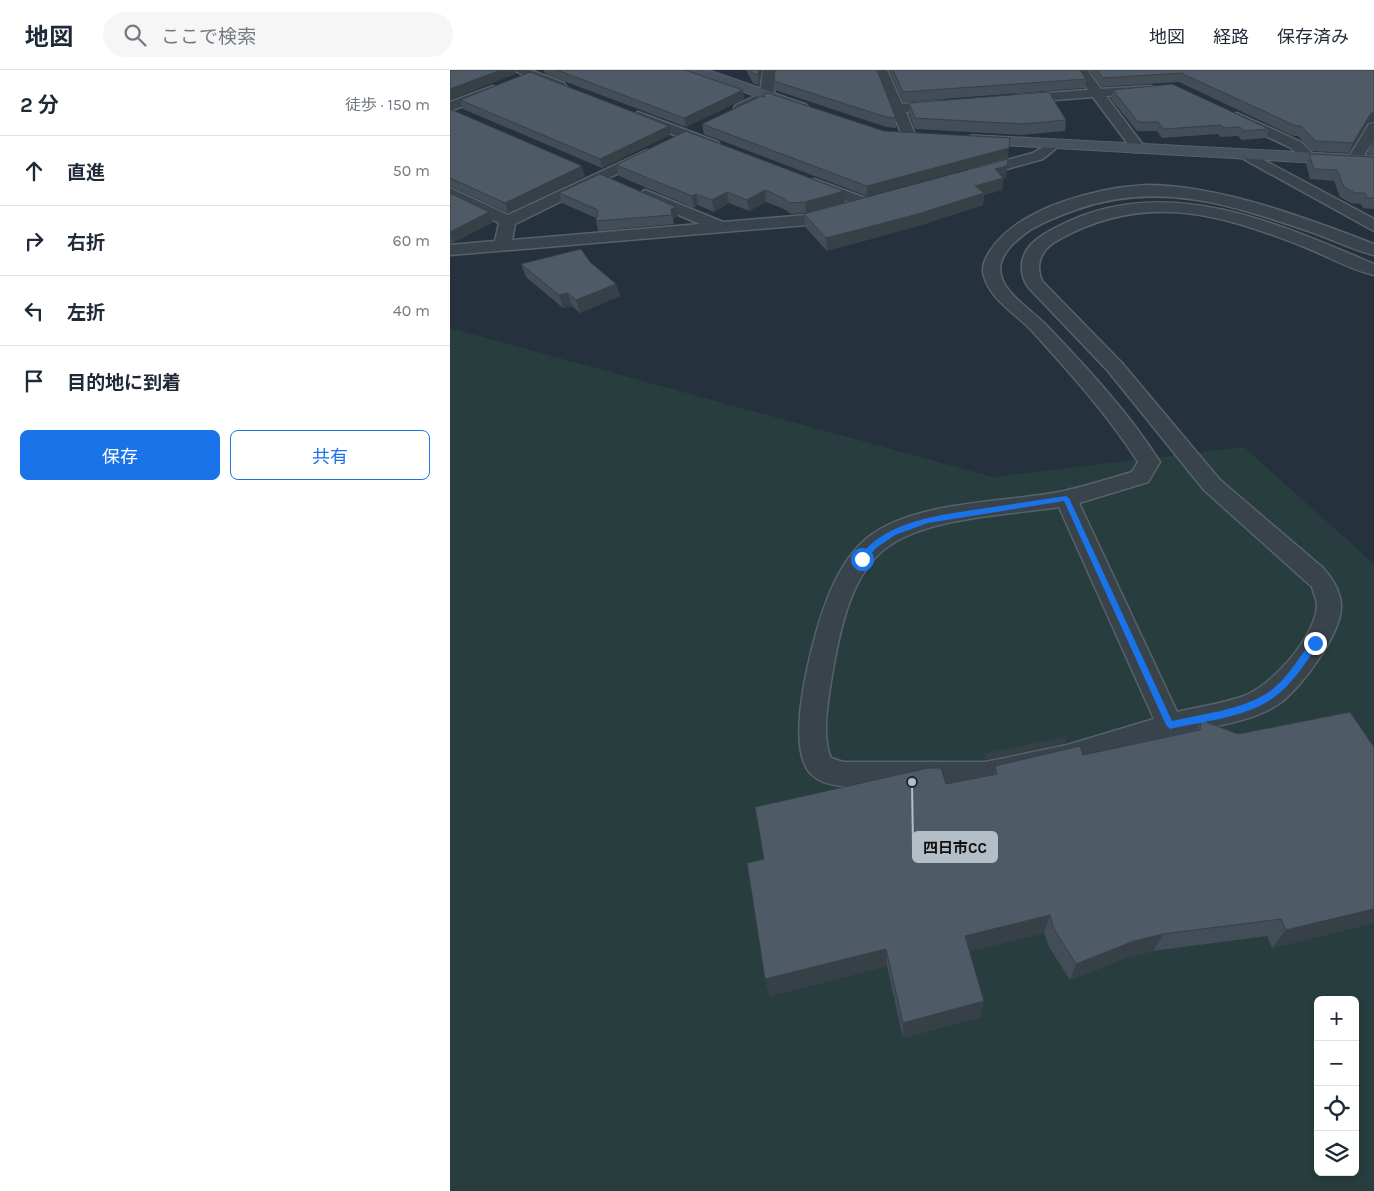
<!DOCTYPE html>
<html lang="ja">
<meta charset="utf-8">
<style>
:root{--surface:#fff;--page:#f6f6f7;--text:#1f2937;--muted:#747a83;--line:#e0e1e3;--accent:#1a73e8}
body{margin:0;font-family:Karla,"Noto Sans JP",sans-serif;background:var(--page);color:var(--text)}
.controls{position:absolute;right:15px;bottom:15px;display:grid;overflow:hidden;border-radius:8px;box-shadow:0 2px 8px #0003}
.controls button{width:45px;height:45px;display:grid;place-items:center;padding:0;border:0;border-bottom:1px solid var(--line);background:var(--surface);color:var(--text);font:25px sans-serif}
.stop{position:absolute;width:15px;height:15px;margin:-11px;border:4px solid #1a73e8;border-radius:50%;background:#fff}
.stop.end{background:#1a73e8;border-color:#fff;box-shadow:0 1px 5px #0008}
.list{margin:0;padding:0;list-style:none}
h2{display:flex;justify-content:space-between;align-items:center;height:65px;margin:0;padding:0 20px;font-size:21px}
h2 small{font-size:16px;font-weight:400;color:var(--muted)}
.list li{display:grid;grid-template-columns:32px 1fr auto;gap:15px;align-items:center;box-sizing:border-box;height:70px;padding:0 20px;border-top:1px solid var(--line)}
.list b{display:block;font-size:19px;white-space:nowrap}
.list em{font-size:16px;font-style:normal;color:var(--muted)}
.actions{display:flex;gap:10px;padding:15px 20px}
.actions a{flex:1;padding:11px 0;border:1px solid var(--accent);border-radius:8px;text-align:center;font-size:18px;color:var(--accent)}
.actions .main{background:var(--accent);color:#fff}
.icon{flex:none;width:28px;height:28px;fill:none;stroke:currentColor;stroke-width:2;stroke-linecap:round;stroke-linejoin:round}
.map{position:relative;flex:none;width:924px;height:1121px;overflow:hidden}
header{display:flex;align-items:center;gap:30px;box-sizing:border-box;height:70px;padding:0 25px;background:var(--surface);border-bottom:1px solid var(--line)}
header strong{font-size:24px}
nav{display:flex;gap:28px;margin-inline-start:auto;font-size:18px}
.search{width:350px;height:45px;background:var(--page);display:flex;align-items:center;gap:12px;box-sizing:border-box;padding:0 18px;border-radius:28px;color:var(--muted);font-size:19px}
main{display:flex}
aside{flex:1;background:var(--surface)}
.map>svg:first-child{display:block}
</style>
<header>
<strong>地図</strong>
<div class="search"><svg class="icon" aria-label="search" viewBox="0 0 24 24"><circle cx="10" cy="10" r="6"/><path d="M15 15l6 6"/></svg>ここで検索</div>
<nav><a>地図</a><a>経路</a><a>保存済み</a></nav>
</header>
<main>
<aside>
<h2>2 分<small>徒歩 · 150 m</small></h2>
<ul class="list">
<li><svg class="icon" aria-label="ahead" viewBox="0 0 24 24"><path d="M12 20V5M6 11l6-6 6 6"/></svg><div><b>直進</b></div><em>50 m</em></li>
<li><svg class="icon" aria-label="right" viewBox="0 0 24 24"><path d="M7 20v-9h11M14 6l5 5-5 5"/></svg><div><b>右折</b></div><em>60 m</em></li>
<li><svg class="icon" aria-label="left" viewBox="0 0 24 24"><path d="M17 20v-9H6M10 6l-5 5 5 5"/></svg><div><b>左折</b></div><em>40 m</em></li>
<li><svg class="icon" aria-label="arrive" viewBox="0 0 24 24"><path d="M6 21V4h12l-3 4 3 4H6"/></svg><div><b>目的地に到着</b></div></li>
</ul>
<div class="actions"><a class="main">保存</a><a>共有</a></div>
</aside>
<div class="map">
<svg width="924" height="1121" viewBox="0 0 924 1121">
<rect width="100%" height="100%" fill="#25313c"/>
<path fill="#283e3e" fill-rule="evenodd" d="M 0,258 L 543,407 L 794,377 L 924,494 L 924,1121 L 0,1121 ZM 868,930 L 905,930 L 905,1102 L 868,1102 Z"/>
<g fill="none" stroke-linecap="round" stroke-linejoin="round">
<defs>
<g id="street">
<polygon points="63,0 80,0 114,13 116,16 109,20 104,19"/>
<polygon points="313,0 325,0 324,26 296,41 286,41 284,38 286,35 310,24"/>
<polygon points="425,0 437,0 452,34 492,31 499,35 492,39 456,42 466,67 459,71 454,70"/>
<polygon points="624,0 637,0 651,19 702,16 704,19 702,22 697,23 656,26 696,79 694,82 684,82 643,27 567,33 560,29 567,25 638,20"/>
<polygon points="43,16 50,20 48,23 0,41 0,32"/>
<polygon points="188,42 268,72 270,75 268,78 258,78 183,49 181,46"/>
<polygon points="787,43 851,72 867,88 865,91 855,91 841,78 782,50 780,47"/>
<polygon points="924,53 924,69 911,90 909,93 899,93 897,90 919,54"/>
<polygon points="603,71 610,75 593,89 525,108 517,103 520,100 583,83"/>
<polygon points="197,80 202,81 204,84 202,87 65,154 62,170 250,154 189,128 187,125 195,120 273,152 356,145 388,136 396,141 394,144 357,155 0,185 0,175 45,171 49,153 0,129 0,118 58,145"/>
<polygon points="795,80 924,149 924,161 790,87 788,84 790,81"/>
<polygon points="364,109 421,130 423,133 415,138 359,117 356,114"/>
<path d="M 696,115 C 769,115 856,148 924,174 L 924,185 C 903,180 884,170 864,163 C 785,136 710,110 628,139 C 611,145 595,151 580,160 C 566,170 546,186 551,205 C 556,226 585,242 599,258 C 639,300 679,343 710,392 L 698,412 L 629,433 L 727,642 C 748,637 771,634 791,627 C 820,618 866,567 867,535 C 867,530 863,522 862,517 L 754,420 L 658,301 L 578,217 C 567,200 571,182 586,170 C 598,160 615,153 629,147 C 729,108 832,155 924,194 L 924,205 C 901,200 879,187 857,178 C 771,144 697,121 610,169 C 593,178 584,191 592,211 L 672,293 L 770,410 L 873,498 C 882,508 890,521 891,534 C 893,562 852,617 830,633 C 799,655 754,656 718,667 C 658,684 599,708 536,716 C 503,720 464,716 430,716 C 409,716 378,720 362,705 C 336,681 357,597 365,567 C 374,534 388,493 416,469 C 462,431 551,433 609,422 C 634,417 658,409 682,402 L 688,392 C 658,345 621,304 583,262 C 568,245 540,230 534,206 C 531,197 535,189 540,181 C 569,137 646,118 696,115 ZM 609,437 L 704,649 L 617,675 L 535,692 L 393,692 L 381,688 C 370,665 380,619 384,594 C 391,556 401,510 430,483 C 468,447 559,445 609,437 Z"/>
</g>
<g id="secondary">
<polygon points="237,0 258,0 356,34 359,37 356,40 346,40 239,3"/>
<polygon points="522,65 924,86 924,96 516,73 514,70 516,67"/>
</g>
</defs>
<use href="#street" stroke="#57616a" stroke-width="3"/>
<use href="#secondary" stroke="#57616a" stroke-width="2"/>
<use href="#street" fill="#39434c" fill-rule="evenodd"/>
<use href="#secondary" fill="#47525f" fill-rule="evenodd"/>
</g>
<g fill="#434d58">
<polygon points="94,0 235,0 293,20 294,29 236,57 95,4"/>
<polygon points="296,0 312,0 309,15 303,13"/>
<polygon points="439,0 630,0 636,9 635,18 453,32"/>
<polygon points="638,0 924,0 924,52 917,53 899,83 862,81 848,66 843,66 729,12 652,17"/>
<polygon points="324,11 446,48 446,58 436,57 325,20"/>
<polygon points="663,20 819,59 816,68 792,70 788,66 770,67 768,64 712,68 707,61 687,61 661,29"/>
<polygon points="313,25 434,61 558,88 417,126 254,64 252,54 314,27"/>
<polygon points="10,30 220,65 152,98 13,39"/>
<polygon points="459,33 616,50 615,61 571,65 465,59 459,44"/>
<polygon points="0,39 135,106 58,143 0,116"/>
<polygon points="924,68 924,85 917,84 921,74"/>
<polygon points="859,84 924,87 924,139 913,138 911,134 901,133 890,127 884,111 860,109 856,94"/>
<polygon points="166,95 395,133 356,143 341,144 334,139 316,132 299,141 279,133 264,142 248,135 244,138 169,106"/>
<polygon points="556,108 553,109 552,120 534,125 533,135 468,156 377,181 355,157 354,144"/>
<polygon points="0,123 39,142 43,152 3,173 0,172"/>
<polygon points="109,123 226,137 228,146 223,149 224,154 148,161 146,151 146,148 112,133"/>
<polygon points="140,192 166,214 170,226 130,243 122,236 113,238 76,207 71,194"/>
<polygon points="751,650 924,853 822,878 817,866 703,881 675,888 620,910 599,877 594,863 520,881 531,947 453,968 437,896 320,926 315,909 314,789 496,714 544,704 545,696 633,685 746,660"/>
</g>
<g fill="#373f47">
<polygon points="51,0 65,0 66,4 0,30 0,19"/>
<polygon points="309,0 312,0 309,15 308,5"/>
<polygon points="293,20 294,29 236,57 234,48"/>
<polygon points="921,43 924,43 924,52 917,53 899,83 903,73"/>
<polygon points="219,56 220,65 152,98 150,89"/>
<polygon points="560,68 558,88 417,126 417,116"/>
<polygon points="558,89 556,108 553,109 552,120 534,125 533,135 468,156 377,181 376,168 525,116"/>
<polygon points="132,96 135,106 58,143 55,133"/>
<polygon points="315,120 316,132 299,141 297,130"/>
<polygon points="394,121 395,133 356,143 355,132"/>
<polygon points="277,122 279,133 264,142 262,130"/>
<polygon points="246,124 248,135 244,138 242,126"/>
<polygon points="226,137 228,146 223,149 224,154 221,139"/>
<polygon points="39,142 43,152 3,173 0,166 0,162"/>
<polygon points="166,214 170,226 130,243 126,230"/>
<polygon points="118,223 122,236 113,238 109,225"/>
<polygon points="617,667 615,673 535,690 536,684"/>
<polygon points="924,839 924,853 822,878 836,860"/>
<polygon points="600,845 594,863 513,883 515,866"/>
<polygon points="713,864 703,881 675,888 620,910 626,894 684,871"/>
<polygon points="436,879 437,896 320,926 315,909"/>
<polygon points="534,931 531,947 453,968 453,953"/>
</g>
<g fill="#4e5a66" stroke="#373f47">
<polygon points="0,0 51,0 0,19"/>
<polygon points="107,0 235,0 293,20 234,48"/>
<polygon points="300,0 309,0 308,5 302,3"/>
<polygon points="325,0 427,0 446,48 436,47 324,11"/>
<polygon points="443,0 630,0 636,9 453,22"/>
<polygon points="647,0 924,0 924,43 921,43 903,73 866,71 851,56 846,56 731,3 653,8"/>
<polygon points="80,2 219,56 150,89 10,30"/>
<polygon points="722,14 819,59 794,61 790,57 773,58 771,55 714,59 708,52 688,52 663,20"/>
<polygon points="599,22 616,50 572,54 465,48 459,33"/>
<polygon points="318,23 434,61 560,68 559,78 417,116 252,54 311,26 315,27 313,25"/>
<polygon points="0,39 132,96 55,133 0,108"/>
<polygon points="236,61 394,121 355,132 339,133 333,128 315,120 297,130 277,122 262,130 246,124 242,126 166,95"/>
<polygon points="924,68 924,74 921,74"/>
<polygon points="859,84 924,87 924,128 917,128 915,123 905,123 894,117 887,100 864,99"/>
<polygon points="558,89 557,96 545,99 553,108 525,116 534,123 468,144 376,168 354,144"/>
<polygon points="150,104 226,137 221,139 222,145 146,151 148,140 109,123"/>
<polygon points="0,123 39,142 0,162"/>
<polygon points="131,179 140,192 166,214 126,230 118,223 109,225 71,194"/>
<polygon points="900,642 924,677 924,839 836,860 831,849 713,864 684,871 626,894 604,859 600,845 515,866 534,931 453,953 436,879 315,909 297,793 314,789 305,737 478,698 491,698 496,714 547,704 545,696 630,676 633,685 750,660 751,650 788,664"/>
<polygon points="617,667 536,684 534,684"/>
</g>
<path fill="#1a73e8" d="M 616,426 L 619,428 L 722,651 C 753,644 789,640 816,624 C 835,612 849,588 862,570 L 868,570 L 868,575 C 855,593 842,615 823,628 C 795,648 753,651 720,659 L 716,655 L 614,431 L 478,453 L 445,465 L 426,478 L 415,491 L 408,489 C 435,449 493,445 536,438 C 563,434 589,430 616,426 Z"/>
<path fill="none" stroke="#b4bec7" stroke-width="2" d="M462 712L463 777"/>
<circle fill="#b4bec7" stroke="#1e2831" stroke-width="2" cx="462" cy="712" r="5"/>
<rect fill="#b4bec7" stroke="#b4bec7" stroke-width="2" x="463" y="762" width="84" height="30" rx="5"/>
<g font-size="15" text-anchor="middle" font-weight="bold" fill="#111">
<text x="505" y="783">四日市CC</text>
</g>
</svg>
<div class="controls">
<button>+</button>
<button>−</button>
<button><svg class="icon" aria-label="locate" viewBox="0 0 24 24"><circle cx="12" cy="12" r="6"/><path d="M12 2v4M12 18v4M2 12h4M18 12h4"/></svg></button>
<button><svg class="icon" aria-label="layers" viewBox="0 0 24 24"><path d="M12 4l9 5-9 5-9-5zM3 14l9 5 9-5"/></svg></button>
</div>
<div class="stop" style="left:412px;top:489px"></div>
<div class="stop end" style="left:865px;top:573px"></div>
</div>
</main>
